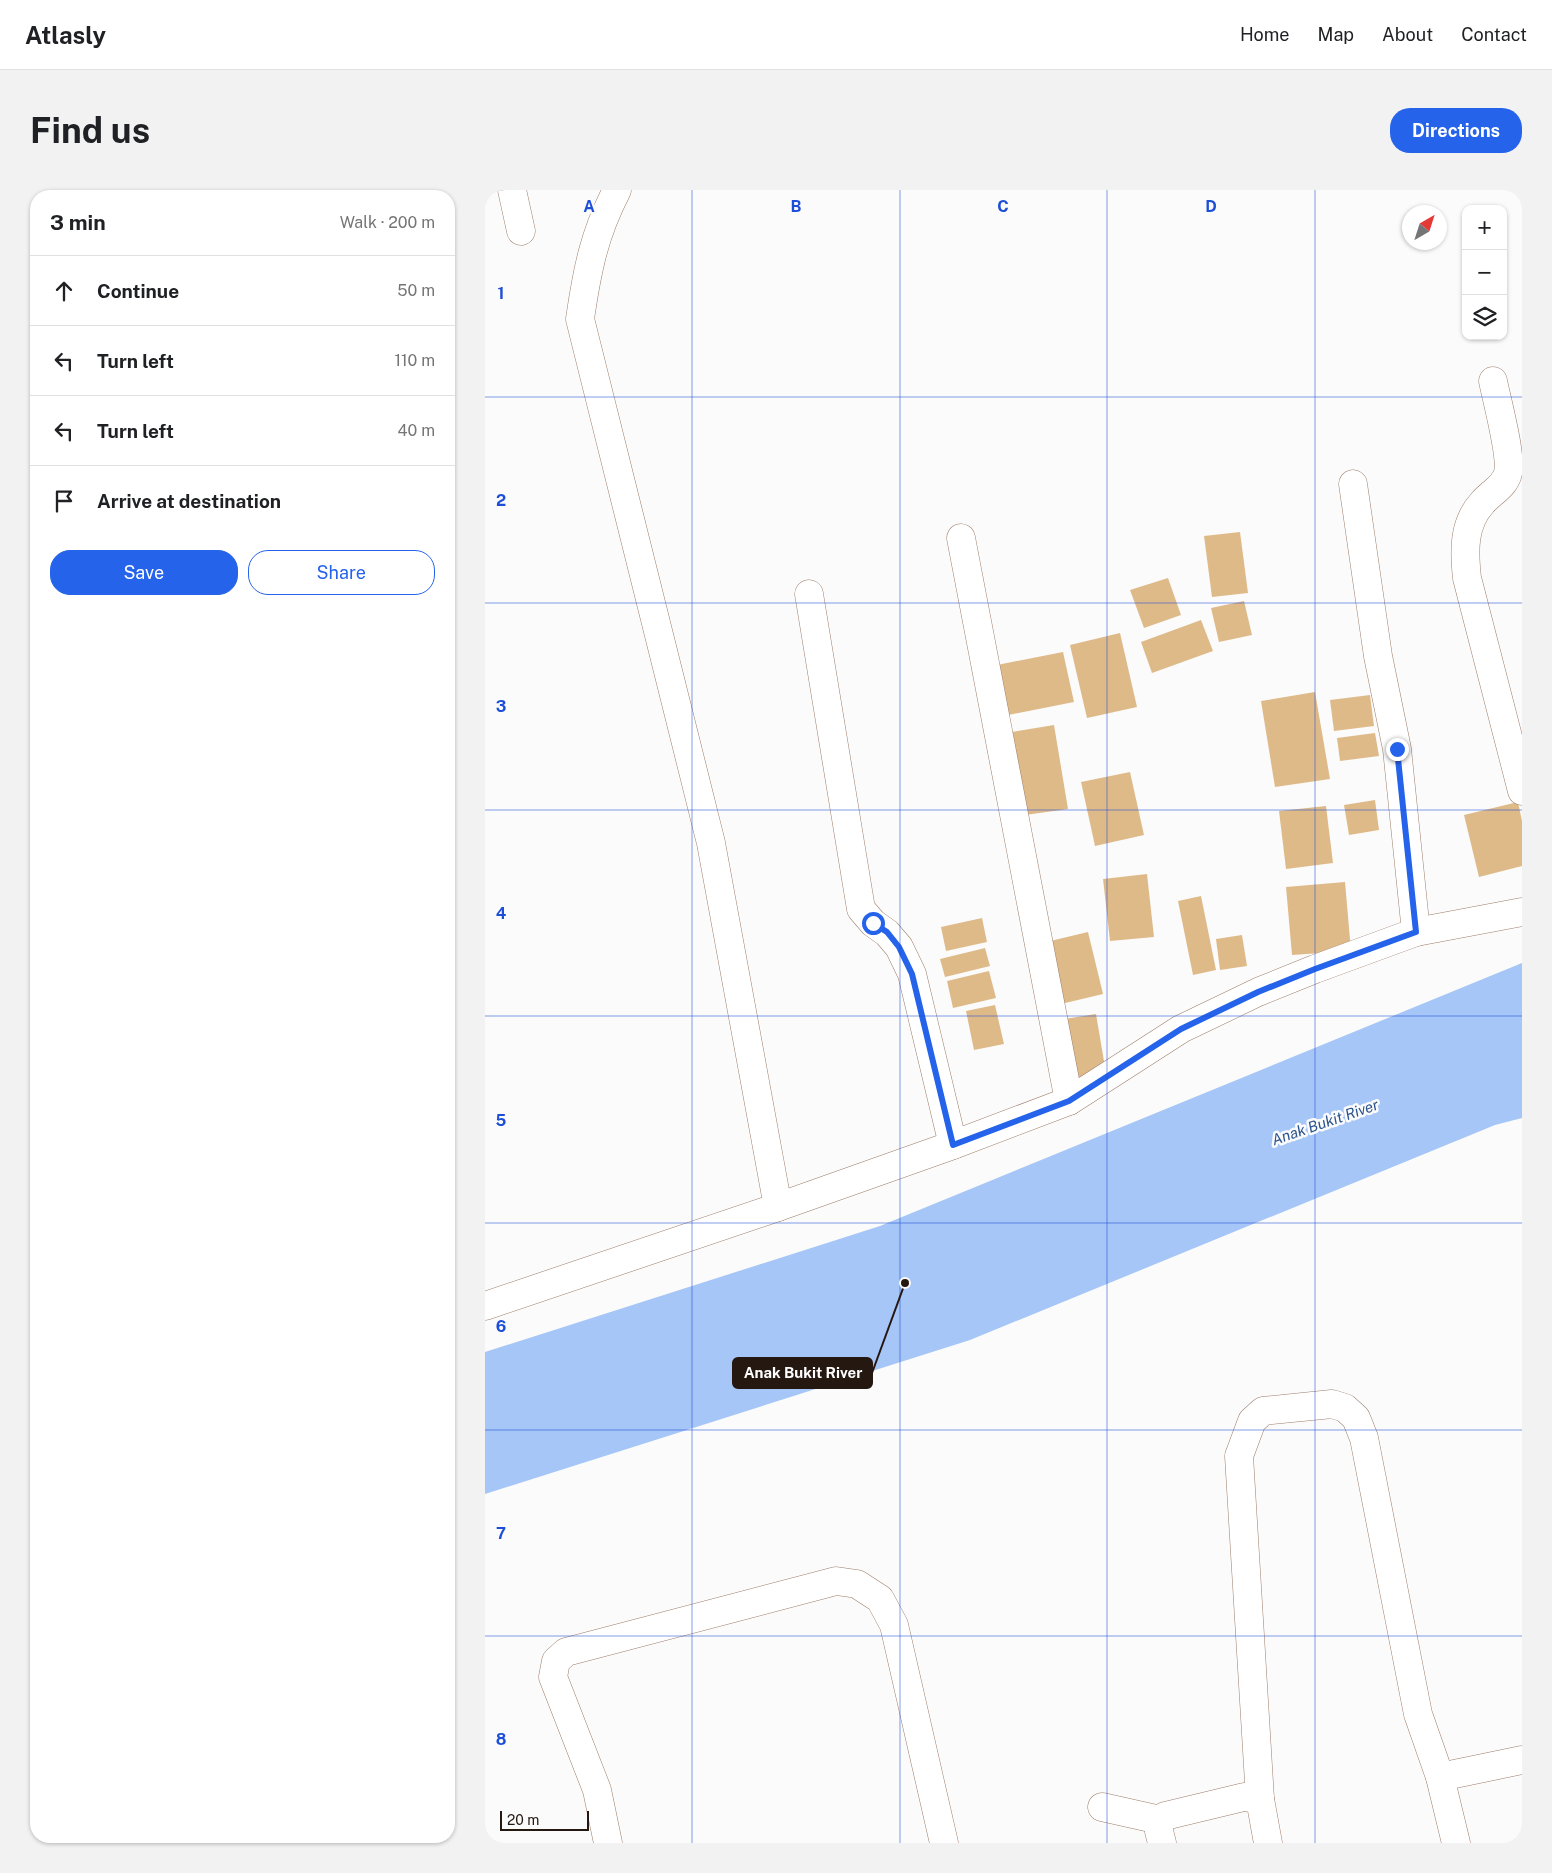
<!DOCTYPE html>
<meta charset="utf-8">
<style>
:root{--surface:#fff;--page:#f2f2f2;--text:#202124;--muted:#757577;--line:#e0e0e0;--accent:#2563eb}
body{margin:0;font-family:"Public Sans",sans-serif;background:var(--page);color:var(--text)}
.controls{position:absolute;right:15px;top:15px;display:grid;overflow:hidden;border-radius:10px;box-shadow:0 1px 4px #0004}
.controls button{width:45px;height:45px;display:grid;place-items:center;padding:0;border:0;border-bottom:1px solid var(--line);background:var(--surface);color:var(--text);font:25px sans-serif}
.compass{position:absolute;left:917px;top:15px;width:45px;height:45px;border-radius:50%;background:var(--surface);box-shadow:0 1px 4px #0004;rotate:39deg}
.scale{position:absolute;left:15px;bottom:12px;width:89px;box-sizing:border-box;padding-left:5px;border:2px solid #251811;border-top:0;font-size:14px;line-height:18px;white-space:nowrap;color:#251811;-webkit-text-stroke:4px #fbfbfb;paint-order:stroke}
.stop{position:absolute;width:15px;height:15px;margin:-11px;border:4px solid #2563eb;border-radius:50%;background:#fff}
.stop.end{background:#2563eb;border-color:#fff;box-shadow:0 1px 5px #0008}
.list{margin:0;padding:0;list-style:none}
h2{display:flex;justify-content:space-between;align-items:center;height:65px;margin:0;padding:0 20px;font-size:21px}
h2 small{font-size:16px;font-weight:400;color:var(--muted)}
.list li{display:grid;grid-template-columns:32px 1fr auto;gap:15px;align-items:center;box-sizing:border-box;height:70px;padding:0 20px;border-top:1px solid var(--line)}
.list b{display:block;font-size:19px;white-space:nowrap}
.list em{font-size:16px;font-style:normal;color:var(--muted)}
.actions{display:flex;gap:10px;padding:15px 20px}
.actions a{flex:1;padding:11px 0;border:1px solid var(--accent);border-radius:20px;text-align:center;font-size:18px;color:var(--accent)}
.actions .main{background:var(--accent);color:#fff}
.icon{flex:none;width:28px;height:28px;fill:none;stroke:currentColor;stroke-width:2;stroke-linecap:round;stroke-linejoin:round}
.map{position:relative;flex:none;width:1037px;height:1653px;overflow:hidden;border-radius:20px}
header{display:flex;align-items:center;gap:30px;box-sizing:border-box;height:70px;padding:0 25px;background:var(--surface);border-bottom:1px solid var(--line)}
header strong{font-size:24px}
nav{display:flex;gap:28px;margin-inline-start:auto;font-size:18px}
.intro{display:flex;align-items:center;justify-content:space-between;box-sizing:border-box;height:120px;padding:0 30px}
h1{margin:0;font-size:35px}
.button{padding:12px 22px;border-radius:20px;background:var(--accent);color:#fff;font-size:18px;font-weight:700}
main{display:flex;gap:30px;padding:0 30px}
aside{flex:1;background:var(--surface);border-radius:20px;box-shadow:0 1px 4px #0004}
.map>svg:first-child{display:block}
</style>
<header>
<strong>Atlasly</strong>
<nav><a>Home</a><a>Map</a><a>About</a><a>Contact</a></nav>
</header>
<div class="intro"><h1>Find us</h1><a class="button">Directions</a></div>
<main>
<aside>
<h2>3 min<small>Walk · 200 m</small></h2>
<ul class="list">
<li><svg class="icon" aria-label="ahead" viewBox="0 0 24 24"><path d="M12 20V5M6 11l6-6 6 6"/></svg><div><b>Continue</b></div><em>50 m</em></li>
<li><svg class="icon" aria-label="left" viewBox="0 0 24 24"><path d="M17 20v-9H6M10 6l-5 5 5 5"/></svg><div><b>Turn left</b></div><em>110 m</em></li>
<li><svg class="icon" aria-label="left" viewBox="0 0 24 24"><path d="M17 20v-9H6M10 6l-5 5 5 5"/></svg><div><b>Turn left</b></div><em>40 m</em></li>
<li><svg class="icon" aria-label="arrive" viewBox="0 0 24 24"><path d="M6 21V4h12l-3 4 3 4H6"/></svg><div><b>Arrive at destination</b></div></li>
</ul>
<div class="actions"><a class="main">Save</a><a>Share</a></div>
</aside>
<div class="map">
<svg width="1037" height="1653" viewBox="0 0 1037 1653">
<rect width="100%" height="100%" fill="#fbfbfb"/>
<polygon fill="#a5c6f6" points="1037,773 1037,928 1010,935 485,1150 0,1304 0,1162 395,1036"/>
<g fill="#dfba89">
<polygon points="755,342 763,403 727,407 719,346"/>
<polygon points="683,388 696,425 659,438 645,400"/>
<polygon points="759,411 767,445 734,452 726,418"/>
<polygon points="716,430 728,461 667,483 656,452"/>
<polygon points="635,443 652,517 602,528 585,455"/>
<polygon points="578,462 589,512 523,525 512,475"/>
<polygon points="830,502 845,589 790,597 776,511"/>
<polygon points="885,505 889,536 849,541 845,510"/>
<polygon points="569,535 583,619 533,626 520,543"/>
<polygon points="890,543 894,566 855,571 852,548"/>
<polygon points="645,582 659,645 610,656 596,592"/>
<polygon points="890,610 894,640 864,645 859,615"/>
<polygon points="1033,612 1037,631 1037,676 994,687 979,625"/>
<polygon points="841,616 848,673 801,679 794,621"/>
<polygon points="662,684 669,747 625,751 618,689"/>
<polygon points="860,692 866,761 807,765 801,697"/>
<polygon points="716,706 731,780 708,785 693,711"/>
<polygon points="497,728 502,752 461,761 456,737"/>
<polygon points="603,742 618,804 576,814 561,752"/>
<polygon points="757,745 762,776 735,780 731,749"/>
<polygon points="500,758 505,776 460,787 455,769"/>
<polygon points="504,781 511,808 468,818 462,791"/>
<polygon points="510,815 519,854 489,860 481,821"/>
<polygon points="611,824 621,883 583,889 573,830"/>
</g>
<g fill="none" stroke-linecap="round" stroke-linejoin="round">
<defs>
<g id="minor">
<polyline points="27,0 36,41"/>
<path d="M 132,0 C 109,44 102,81 95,129 L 226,653 L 293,1017"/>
<path d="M 1008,191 C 1012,211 1027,266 1023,283 C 1020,296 1007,302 998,312 C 978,333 979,361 982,388 L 1037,601"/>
<polyline points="868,294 893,466 912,559 931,742"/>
<polyline points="476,348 584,911"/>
<polyline points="324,404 376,719 388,733 402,743 414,757 427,784 468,955"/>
<polyline points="0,1116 293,1017 468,955 584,911 696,839 773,802 830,779 931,742 1037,722"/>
<polyline points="955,1587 1037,1570"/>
<polyline points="617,1617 675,1630"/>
<polyline points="123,1653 112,1600 68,1487 71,1471 81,1462 351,1391 372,1394 395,1409 409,1435 459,1653"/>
<polyline points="677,1653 674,1641 675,1630 680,1626 759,1607 775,1609"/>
<polyline points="783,1653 775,1609 754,1266 767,1231 778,1221 847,1214 860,1218 871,1228 879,1248 933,1524 955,1587 971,1653"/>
</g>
</defs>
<use href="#minor" stroke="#9e7e6b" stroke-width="29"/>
<use href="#minor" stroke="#fff" stroke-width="28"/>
</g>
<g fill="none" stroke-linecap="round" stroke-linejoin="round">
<polyline stroke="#2563eb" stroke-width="6" points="388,733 402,742 414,757 427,784 468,955 584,911 696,839 773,802 830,779 931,742 912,559"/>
</g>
<path fill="none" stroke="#1d4ed8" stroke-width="1" stroke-opacity="0.55" d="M 207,0 L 207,1653M 415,0 L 415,1653M 622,0 L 622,1653M 830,0 L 830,1653M 0,207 L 1037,207M 0,413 L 1037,413M 0,620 L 1037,620M 0,826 L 1037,826M 0,1033 L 1037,1033M 0,1240 L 1037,1240M 0,1446 L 1037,1446"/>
<g text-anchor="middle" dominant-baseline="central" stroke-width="5" stroke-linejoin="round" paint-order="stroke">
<g font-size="15" font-style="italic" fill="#2a538e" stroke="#fbfbfb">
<text transform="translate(840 932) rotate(-19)">Anak Bukit River</text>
</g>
</g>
<g font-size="16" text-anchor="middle" font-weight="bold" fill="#1d4ed8" stroke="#fbfbfb" stroke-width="5" stroke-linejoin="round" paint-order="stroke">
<text x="104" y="22">A</text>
<text x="311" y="22">B</text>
<text x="518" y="22">C</text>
<text x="726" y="22">D</text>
<text x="16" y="109">1</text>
<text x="16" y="316">2</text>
<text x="16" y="522">3</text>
<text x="16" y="729">4</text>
<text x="16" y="936">5</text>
<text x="16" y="1142">6</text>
<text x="16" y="1349">7</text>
<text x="16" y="1555">8</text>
</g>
<path fill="none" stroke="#251811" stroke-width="2" d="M420 1093L387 1183"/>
<circle fill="#251811" stroke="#fbfbfb" stroke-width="2" cx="420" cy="1093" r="5"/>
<rect fill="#251811" stroke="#251811" stroke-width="2" x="248" y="1168" width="139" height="30" rx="5"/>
<g font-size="15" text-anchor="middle" font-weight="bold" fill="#fff">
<text x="318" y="1188">Anak Bukit River</text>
</g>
</svg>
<div class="controls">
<button>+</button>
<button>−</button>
<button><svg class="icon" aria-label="layers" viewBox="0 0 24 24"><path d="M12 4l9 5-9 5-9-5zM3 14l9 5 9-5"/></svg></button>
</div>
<svg class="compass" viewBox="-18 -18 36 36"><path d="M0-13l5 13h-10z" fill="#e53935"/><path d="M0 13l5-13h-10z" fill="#757577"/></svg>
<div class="scale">20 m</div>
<div class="stop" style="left:388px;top:733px"></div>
<div class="stop end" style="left:912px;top:559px"></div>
</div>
</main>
